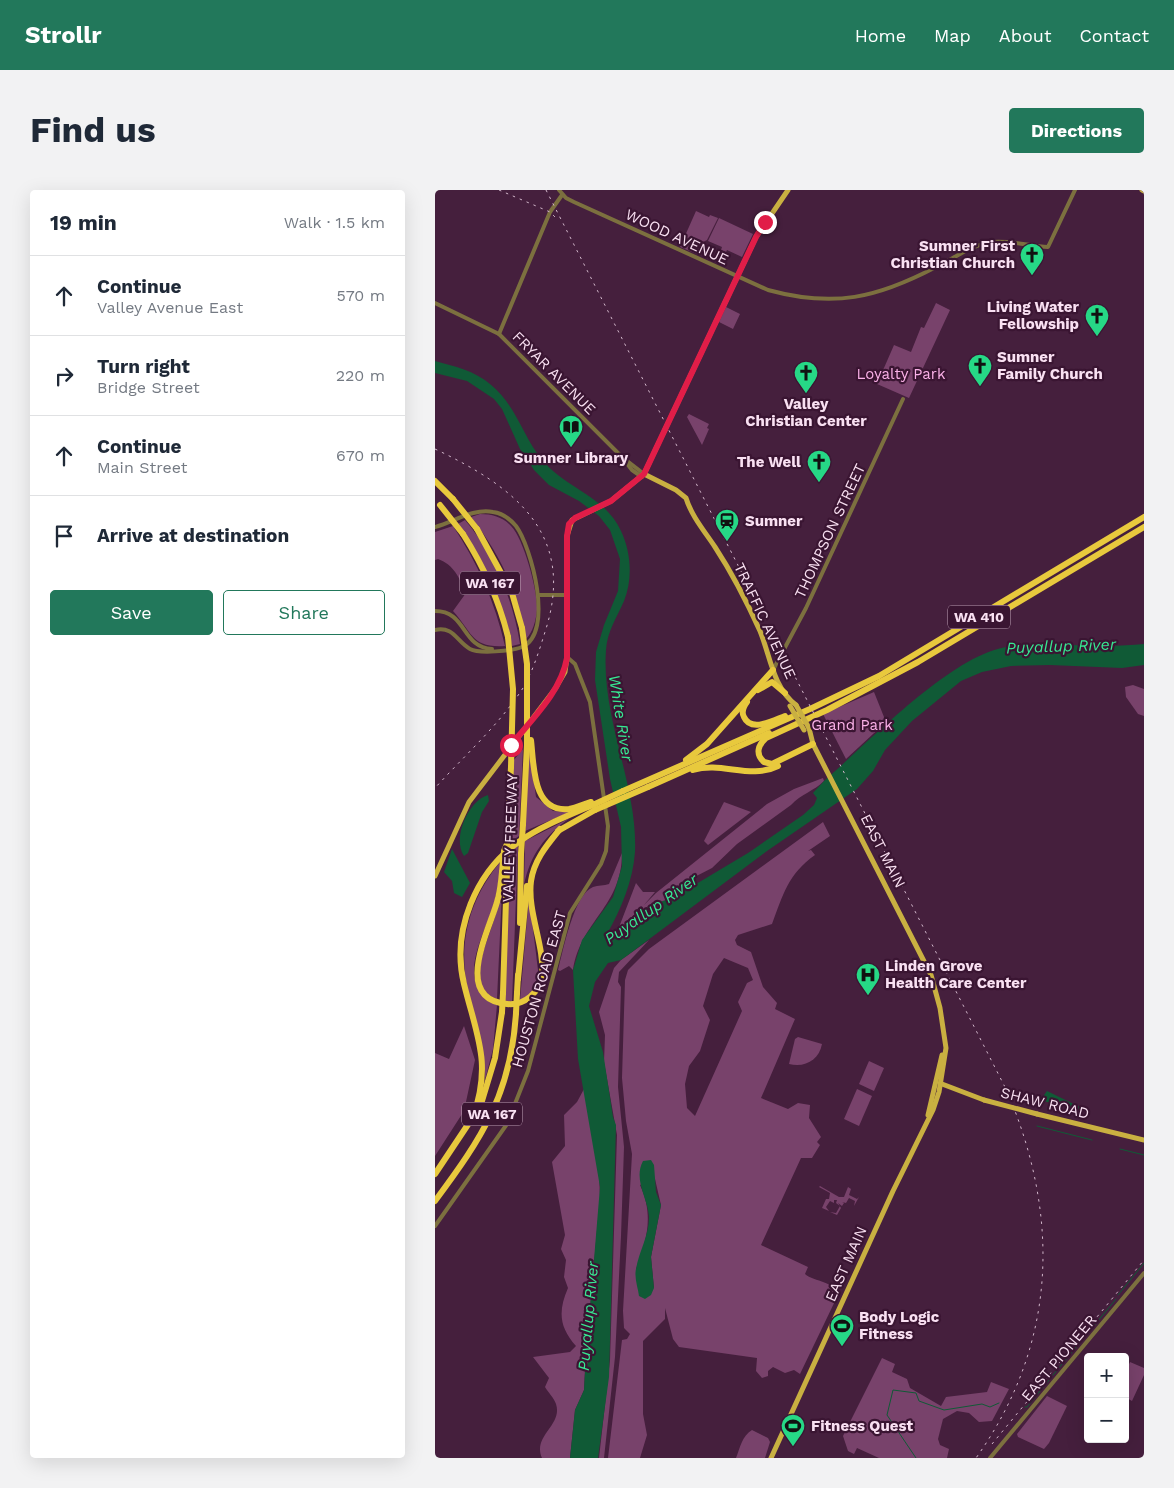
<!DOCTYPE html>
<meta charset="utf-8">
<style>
:root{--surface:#fff;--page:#f2f2f3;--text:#1f2937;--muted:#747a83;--line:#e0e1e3;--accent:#22785b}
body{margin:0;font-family:"Work Sans",sans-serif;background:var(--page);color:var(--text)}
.controls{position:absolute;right:15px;bottom:15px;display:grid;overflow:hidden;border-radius:5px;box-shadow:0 5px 20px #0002}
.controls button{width:45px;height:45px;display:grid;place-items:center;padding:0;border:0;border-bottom:1px solid var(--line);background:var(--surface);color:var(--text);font:25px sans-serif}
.stop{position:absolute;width:15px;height:15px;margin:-11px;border:4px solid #e11d48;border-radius:50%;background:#fff}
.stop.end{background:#e11d48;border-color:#fff;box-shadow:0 1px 5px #0008}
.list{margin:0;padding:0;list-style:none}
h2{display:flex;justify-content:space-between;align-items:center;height:65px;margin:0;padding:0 20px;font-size:21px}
h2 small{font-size:16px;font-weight:400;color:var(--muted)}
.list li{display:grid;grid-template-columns:32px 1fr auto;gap:15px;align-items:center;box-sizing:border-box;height:80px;padding:0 20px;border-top:1px solid var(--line)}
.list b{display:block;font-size:19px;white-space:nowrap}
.list p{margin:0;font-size:16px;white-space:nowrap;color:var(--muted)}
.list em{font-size:16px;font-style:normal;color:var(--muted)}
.actions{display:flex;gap:10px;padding:15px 20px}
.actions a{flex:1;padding:11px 0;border:1px solid var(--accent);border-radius:5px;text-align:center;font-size:18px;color:var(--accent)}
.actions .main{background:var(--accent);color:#fff}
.icon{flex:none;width:28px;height:28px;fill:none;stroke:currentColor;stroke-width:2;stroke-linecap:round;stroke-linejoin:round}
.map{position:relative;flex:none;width:709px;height:1268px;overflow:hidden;border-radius:5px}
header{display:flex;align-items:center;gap:30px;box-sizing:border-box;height:70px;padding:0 25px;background:var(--accent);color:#fff}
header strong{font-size:24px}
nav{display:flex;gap:28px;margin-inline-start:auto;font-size:18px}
.intro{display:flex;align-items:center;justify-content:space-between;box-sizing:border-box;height:120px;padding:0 30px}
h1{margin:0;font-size:35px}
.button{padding:12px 22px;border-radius:5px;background:var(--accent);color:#fff;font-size:18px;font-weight:700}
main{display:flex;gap:30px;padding:0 30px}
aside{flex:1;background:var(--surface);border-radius:5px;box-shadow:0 5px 20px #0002}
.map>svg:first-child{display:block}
</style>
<header>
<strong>Strollr</strong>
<nav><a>Home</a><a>Map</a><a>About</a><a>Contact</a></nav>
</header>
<div class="intro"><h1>Find us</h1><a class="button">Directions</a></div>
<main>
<aside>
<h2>19 min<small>Walk · 1.5 km</small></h2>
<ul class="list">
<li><svg class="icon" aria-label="ahead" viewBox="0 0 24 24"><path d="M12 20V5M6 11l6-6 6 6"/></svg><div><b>Continue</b><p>Valley Avenue East</p></div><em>570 m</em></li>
<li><svg class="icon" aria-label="right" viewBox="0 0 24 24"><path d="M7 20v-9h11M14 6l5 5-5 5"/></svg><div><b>Turn right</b><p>Bridge Street</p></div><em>220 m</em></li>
<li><svg class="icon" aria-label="ahead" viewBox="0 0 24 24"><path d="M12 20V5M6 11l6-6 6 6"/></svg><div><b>Continue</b><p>Main Street</p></div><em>670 m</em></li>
<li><svg class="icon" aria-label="arrive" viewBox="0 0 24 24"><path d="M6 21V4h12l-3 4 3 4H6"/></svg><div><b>Arrive at destination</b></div></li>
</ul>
<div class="actions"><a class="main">Save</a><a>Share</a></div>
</aside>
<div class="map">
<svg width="709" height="1268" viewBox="0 0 709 1268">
<rect width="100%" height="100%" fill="#451f3d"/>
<g fill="#78426b" fill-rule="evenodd">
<polygon points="261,21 274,27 275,25 283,28 272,50 268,52 262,64 245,57"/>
<polygon points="284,28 318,44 307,67 292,60 291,62 286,60 287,57 273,51"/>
<polygon points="501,113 515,120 474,208 442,194 459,155 476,162 486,137 489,138"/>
<polygon points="291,117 305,124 298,139 284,132"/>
<polygon points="254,224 274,234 272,238 274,239 267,255 252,227"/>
<path d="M 45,324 C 57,324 68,327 76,336 C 89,349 103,402 102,420 C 101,430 98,442 91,449 C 83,402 65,364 36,327 Z"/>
<path d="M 30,330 C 59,364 78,409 85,454 L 77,456 C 65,408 51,374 23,334 Z"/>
<path d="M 18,336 C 43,374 60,412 70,456 C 36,458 38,443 18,421 L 31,403 C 24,387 19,375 3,369 L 0,370 L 0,342 Z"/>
<polygon points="698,495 709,499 709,526 703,524 691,507 690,497"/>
<polygon points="439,502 451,532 411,569 388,524"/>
<polygon points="94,556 101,607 118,621 135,622 90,641"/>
<polygon points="88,559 84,646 75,652 78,571"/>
<path d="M 388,588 L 389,591 C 379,601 366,604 356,615 L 302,654 L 277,678 L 244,695 L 231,711 L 220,714 L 215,719 L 202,724 L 206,717 L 181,745 L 201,693 L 208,702 L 220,702 L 209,715 L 221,703 L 332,614 L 359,599 Z"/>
<polygon points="289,612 316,622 273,655 269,651"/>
<path d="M 135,628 C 110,645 95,665 89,695 L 90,651 Z"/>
<path d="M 388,632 L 395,646 L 373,661 L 376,660 L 380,665 C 353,684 348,705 337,734 L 303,745 L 300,750 L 302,755 L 316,762 L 328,797 L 342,813 L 340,819 L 360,829 L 326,908 L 353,919 L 363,913 L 375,915 L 374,928 L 386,947 L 382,952 L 385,955 L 377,968 L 366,968 L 326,1055 L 373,1077 L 370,1084 C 379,1092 402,1091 402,1107 L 365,1184 L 359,1180 L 350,1183 L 338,1177 L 333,1181 L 333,1186 L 327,1188 L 321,1181 L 322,1168 L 244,1157 L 238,1149 L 230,1118 L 230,1129 L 208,1151 L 208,1224 L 212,1245 L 205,1268 L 173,1268 L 187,1150 L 192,1149 L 195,1144 L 189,1138 L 188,1121 L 197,964 L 191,931 L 187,888 L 190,790 L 193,780 L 214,759 ZM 289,768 L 313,778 L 318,790 L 312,793 L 303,812 L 307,821 L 260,926 L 252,918 L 250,894 L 254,876 L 265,861 L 275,830 L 268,816 L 278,784 ZM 220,989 L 226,1015 L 216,1067 L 219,1098 L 201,1079 C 212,1050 219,1025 205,995 Z"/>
<polygon points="83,655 77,812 69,811 75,662"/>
<path d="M 187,663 C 187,717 146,730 138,780 L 134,776 L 125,781 L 123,780 C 128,761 139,704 158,697 C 163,695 169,696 174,694 Z"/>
<path d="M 66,671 C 64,685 63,700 59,713 C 49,748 18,792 62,815 L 58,859 L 50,890 C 51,857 38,828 32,796 C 23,749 36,707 66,671 Z"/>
<path d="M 67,702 L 62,809 C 31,797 50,758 57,736 C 61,725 64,713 67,702 Z"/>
<polygon points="94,707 104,788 96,804 85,810"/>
<polygon points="214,750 184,782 183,792 186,797 183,897 189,957 186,1046 180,1167 169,1268 164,1268 175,1170 182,945 169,872 170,845 164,822 179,778 186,770"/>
<polygon points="29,836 40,870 29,921 0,966 0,863 14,869"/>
<path d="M 363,847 L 387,854 C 384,870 370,878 354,874 L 360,849 Z"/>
<polygon points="434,871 449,878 439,901 424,894"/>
<path d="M 149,899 L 164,981 L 165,1007 L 154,1130 L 153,1172 L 150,1181 L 149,1200 L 140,1220 L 135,1268 L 107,1268 C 97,1246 128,1235 121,1214 C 119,1208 113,1202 110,1197 L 114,1188 L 98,1167 L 135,1162 L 141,1156 C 124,1137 123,1121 133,1098 L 129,1087 L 131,1070 L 126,1059 L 130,1045 L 117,972 L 130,956 L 129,925 L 142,912 Z"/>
<polygon points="422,899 437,906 424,936 409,929"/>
<polygon points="385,996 404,1007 409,1007 413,997 416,999 414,1005 422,1009 424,1007 419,1016 420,1011 414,1008 411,1013 407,1012 409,1013 407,1016 403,1013 406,1018 402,1025 395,1022 401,1023 405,1016 401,1013 402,1010 399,1010 399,1013 395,1011 391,1017 394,1021 387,1018 391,1009 394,1009 395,1003 384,997"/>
<polygon points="447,1168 460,1174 457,1182 472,1189 475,1198 506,1216 511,1207 552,1202 556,1192 574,1199 557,1231 544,1232 534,1223 522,1221 508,1229 503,1249 505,1255 514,1259 512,1268 444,1268 422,1258 419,1264 413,1261 408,1246"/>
<polygon points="695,1172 709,1178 709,1185 697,1211 690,1207 690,1183"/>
<polygon points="612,1206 632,1216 614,1253 609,1259 583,1247 582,1244"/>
<path d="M 317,1240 L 333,1248 L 335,1252 L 330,1268 L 301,1268 C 305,1258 307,1246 317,1240 Z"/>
</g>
<g fill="#105a36">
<path d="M 0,171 C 19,176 40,181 55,194 C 82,216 87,246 108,271 C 132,299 170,306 186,341 C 196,362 198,389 189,411 C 182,427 172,442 171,460 C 166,528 203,596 200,662 C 198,691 186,719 172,744 L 174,748 L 187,742 L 202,724 L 209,723 L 220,714 L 241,706 L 313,663 L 368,625 L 379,615 L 382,608 L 378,603 L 389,591 C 433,553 516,465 572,457 C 617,451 664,459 709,454 L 709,475 L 687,478 L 615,475 L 576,476 L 547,482 L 526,491 L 477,531 L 450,560 L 438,581 L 422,599 L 332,661 L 193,765 L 186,770 L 173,773 L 160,792 L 154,816 L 168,862 L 178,927 L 181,935 L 174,1187 L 163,1268 L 135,1268 L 140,1220 L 149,1200 L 150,1181 L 153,1172 L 154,1130 L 165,997 L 143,869 L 138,780 L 147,750 L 178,707 L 187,676 L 186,637 L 175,589 L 160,490 L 161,462 L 169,435 L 183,401 L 185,369 L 175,340 L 164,326 L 144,311 L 114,295 L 99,280 L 85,259 L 67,219 L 59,209 L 32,191 L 0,183 Z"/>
<path d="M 53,605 L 54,611 L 47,622 L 33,663 L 29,666 C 17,648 33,611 53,605 Z"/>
<polygon points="17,659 35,693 27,707 19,703 17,691 9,682"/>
<polygon points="612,901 651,920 651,921 608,911 607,908"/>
<path d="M 216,970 L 219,975 L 221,1002 L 226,1015 L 216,1067 L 219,1098 L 216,1105 L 210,1109 L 204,1106 C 203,1098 199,1088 201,1079 C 204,1061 214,1046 214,1027 C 213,1008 198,990 208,971 Z"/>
</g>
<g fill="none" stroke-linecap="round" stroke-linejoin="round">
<g stroke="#105a36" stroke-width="1">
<polyline points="602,936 657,950"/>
<polyline points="685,959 709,965"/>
<polyline points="683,1105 709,1073"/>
<polyline points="618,1185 681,1109"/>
<polyline points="590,1217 592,1217 614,1190"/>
<polyline points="481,1268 452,1225 458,1200 481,1203 484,1211 509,1220 547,1214 555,1217 564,1213"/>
</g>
<g stroke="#7c703f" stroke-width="4">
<path d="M 124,0 L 131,8 L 139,12 L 333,100 C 399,118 442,108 501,77 C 518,69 538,54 557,52 C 575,50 595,56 613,57 L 640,0"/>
<polyline points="0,113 64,144 187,267 209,284"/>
<polyline points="64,144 115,22 127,5"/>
<polyline points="187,267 197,280 207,287"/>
<path d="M 0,337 C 19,332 38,318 58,322 C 67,323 75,329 81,336 C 96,356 120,443 87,457 C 77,461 44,464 35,459 C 21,451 19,436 0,440"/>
<polyline points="104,405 132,405"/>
<path d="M 0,421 C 32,421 26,457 57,459"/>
<polyline points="338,480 371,418 468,209"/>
<polyline points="0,1036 72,934 93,881 135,723 166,674 171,661 173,636 155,512 140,474 132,467"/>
<polyline points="555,1268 709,1083"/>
</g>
<g stroke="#c9b041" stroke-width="5">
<polyline points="707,0 709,1"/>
<path d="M 209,284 L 241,300 L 251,308 C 256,325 270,342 280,357 C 297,383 312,412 325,441 C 335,465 338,498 361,515"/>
<polyline points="0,686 34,612 120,499 130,482 132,467 132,346 137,330 176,311 209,284 321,47 353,0"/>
<polyline points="507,894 549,910"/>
<polyline points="602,924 709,950"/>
<polyline points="493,925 507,865"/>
<polyline points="336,1268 458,1001 498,920 504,902 511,858 505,818 496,785 378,554 374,538"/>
</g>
<g stroke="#e8c93d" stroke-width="6">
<polyline points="0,291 18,309"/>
<polyline points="42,339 77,403 87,438"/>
<path d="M 28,344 C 49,377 64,410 73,447"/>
<polyline points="323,500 337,492 350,503"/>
<path d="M 312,512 C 309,516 306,522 309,527 C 316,543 339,530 350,526"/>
<path d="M 96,550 C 99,575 97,623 134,619 C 141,618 149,614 156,612"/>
<path d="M 378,554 L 337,574 L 329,572 C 320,564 323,555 331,548 L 392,520 L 483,472 L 709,337"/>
<polyline points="251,570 272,554 338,480"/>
<path d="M 258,580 C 287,571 315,590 343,576"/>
<polyline points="213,597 334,543"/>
<polyline points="188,601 375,519 444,486 709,327"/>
<polyline points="88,634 92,555"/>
<polyline points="123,641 160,620"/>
<polyline points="72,654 76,577"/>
<path d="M 67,682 C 66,693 65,703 62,712 C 54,741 17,809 72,814 C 89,816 105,802 107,786 C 110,756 92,722 96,691 C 99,670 112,655 125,639"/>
<polyline points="85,733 86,664"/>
<polyline points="83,789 92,696"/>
<polyline points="68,803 72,678"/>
<polyline points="82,803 83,785"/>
<polyline points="47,911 60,868 67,822"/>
<path d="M 38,927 C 57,873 42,847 29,794 C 16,741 41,681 85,651 C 108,635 135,625 160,614"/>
<polyline points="0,984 40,924"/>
<path d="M 0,1011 C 47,948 76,904 81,823"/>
</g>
<g stroke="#d2b7cb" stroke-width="1" stroke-dasharray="2.5 5" stroke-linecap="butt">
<polyline points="64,0 115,22 123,30"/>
<path d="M 111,0 L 572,901 C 626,1028 622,1154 541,1268"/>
<path d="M 0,259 C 80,297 142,344 110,442 C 104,461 98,481 88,498 C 64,535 29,566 0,598"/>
<polyline points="557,1254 709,1070"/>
</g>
<g stroke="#c9b041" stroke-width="5">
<polyline points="361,515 374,538"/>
<polyline points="355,516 369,540"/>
<polyline points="549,910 602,924"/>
</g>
<g stroke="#e8c93d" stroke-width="6">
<polyline points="18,309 42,339"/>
<polyline points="5,315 28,344"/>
<polyline points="87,438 92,474 92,555"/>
<polyline points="73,447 78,499 76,577"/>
<polyline points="160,614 188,601"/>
<polyline points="160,620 213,597"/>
<polyline points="86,664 88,634"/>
<polyline points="72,678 72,665"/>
<polyline points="67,682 69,661 72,654"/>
<polyline points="67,822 68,803"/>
<polyline points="81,823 82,803"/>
</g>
</g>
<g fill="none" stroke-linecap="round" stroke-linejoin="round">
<path stroke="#e11d48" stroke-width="6" d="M 76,555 C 97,529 126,502 132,468 L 132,346 L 134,334 L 140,328 L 176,311 L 209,284 L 321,47 L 330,32"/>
</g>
<defs>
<symbol id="church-pin" viewBox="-11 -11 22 30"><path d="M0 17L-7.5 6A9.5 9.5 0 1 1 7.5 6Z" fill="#26d886" stroke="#3a1532"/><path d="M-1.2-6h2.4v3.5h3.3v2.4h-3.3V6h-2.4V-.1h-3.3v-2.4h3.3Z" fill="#111"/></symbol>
<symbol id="library-pin" viewBox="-11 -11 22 30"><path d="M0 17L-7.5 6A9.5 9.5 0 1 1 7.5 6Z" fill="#26d886" stroke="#3a1532"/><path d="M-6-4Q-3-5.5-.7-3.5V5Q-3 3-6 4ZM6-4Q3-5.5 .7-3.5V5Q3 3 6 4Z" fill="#111"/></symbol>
<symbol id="station-pin" viewBox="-11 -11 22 30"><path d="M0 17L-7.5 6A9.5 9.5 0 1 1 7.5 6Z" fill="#26d886" stroke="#3a1532"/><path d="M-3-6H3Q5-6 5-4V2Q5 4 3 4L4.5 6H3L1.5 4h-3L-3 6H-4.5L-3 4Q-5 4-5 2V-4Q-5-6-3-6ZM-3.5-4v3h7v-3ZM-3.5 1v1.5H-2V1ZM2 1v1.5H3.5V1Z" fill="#111"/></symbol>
<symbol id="hospital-pin" viewBox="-11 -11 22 30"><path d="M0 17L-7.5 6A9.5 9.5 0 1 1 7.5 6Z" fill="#26d886" stroke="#3a1532"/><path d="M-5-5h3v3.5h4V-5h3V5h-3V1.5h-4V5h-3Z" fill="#111"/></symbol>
<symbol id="stadium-pin" viewBox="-11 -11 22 30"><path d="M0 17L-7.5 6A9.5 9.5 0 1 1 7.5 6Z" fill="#26d886" stroke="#3a1532"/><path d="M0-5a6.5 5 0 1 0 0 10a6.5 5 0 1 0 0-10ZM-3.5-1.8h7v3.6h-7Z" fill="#111"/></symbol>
</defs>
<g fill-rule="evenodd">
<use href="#church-pin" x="583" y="51" width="28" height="38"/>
<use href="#church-pin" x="648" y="112" width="28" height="38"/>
<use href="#church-pin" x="531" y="162" width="28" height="38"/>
<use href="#church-pin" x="357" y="169" width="28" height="38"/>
<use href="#library-pin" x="122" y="223" width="28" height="38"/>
<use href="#church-pin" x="370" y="258" width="28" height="38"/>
<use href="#station-pin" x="278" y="317" width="28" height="38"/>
<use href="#hospital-pin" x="419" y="771" width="28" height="38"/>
<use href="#stadium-pin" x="393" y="1122" width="28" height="38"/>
<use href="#stadium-pin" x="344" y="1222" width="28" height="38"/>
</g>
<g text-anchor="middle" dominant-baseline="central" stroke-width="4.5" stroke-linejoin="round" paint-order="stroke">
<g fill="#3a1532" stroke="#c0a3b8" stroke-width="1">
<rect x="25" y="381.5" width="60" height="23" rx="4"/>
<rect x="513" y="415.5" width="62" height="23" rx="4"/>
<rect x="27" y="912.5" width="60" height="23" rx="4"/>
</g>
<g font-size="14" font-weight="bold" fill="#f9e0f2">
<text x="55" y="393">WA 167</text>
<text x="544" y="427">WA 410</text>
<text x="57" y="924">WA 167</text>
</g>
<g font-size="15" fill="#f9e0f2" stroke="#3a1532">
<text transform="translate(242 47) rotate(25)">WOOD AVENUE</text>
<text transform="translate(119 183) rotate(45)">FRYAR AVENUE</text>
<text transform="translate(395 341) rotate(-65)">THOMPSON STREET</text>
<text transform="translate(330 431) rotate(65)">TRAFFIC AVENUE</text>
<text transform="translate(75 648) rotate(-88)">VALLEY FREEWAY</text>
<text transform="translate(448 661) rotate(63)">EAST MAIN</text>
<text transform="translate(104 799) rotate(-74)">HOUSTON ROAD EAST</text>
<text transform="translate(610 913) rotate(14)">SHAW ROAD</text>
<text transform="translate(411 1074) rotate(-66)">EAST MAIN</text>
<text transform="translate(624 1168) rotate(-50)">EAST PIONEER</text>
</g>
<g font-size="15" font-weight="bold" fill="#f9e0f2" stroke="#3a1532" text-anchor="start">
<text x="580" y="56" text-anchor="end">Sumner First<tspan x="580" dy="17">Christian Church</tspan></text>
<text x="644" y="117" text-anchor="end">Living Water<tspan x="644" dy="17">Fellowship</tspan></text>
<text x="562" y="167">Sumner<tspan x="562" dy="17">Family Church</tspan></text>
<text x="371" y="214" text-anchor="middle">Valley<tspan x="371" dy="17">Christian Center</tspan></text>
<text x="136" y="268" text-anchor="middle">Sumner Library</text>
<text x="366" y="272" text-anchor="end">The Well</text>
<text x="310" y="331">Sumner</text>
<text x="450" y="776">Linden Grove<tspan x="450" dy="17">Health Care Center</tspan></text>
<text x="424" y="1127">Body Logic<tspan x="424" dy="17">Fitness</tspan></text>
<text x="376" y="1236">Fitness Quest</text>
</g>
<g font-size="15" fill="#fcb2e9" stroke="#3a1532">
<text x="466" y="184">Loyalty Park</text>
<text x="417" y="535">Grand Park</text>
</g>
<g font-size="16" font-style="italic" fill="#37e892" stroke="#3a1532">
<text transform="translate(626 456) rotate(-2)">Puyallup River</text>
<text transform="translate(186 528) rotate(81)">White River</text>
<text transform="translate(216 719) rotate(-35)">Puyallup River</text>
<text transform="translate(153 1126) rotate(-85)">Puyallup River</text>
</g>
</g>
</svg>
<div class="controls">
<button>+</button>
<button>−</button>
</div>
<div class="stop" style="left:76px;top:555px"></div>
<div class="stop end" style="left:330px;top:32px"></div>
</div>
</main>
